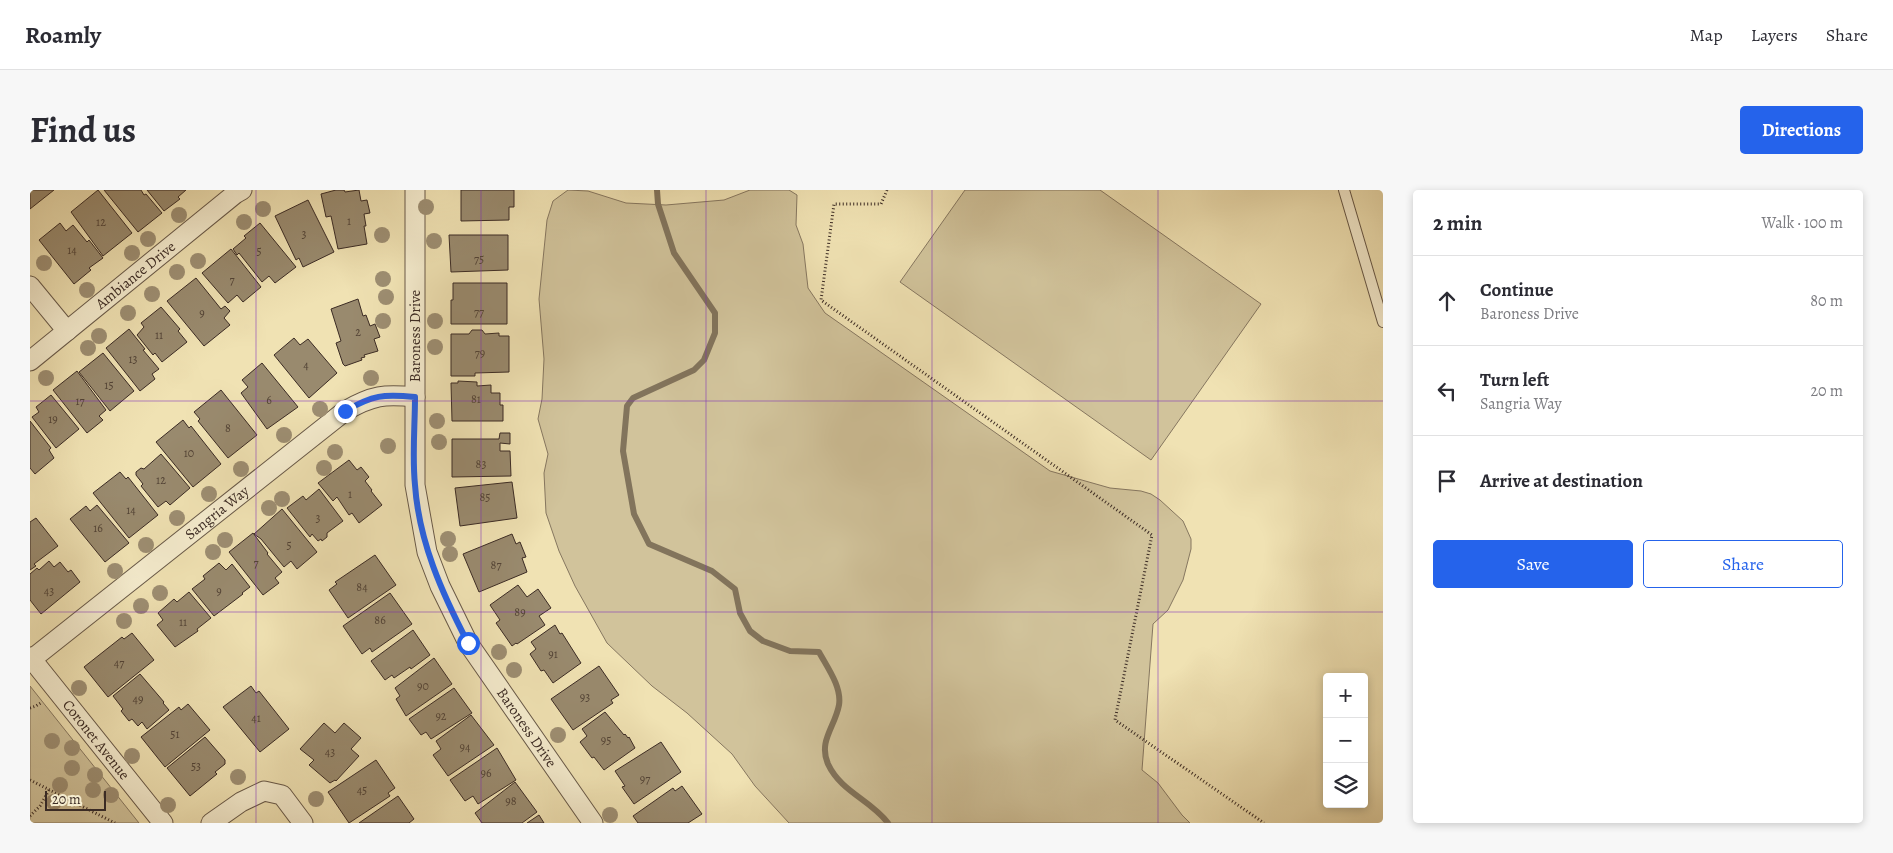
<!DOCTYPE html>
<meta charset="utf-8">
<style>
:root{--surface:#fff;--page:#f7f7f7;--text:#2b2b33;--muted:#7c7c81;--line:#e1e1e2;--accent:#2563eb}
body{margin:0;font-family:Alegreya,serif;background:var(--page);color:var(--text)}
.controls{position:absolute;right:15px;bottom:15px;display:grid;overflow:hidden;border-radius:5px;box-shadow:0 2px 8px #0003}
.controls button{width:45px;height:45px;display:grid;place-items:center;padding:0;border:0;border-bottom:1px solid var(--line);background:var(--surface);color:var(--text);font:25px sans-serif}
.scale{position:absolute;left:15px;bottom:12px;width:61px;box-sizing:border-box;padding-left:5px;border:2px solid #3b2b24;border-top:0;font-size:14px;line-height:18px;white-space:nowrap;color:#3b2b24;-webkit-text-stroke:4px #f5ecce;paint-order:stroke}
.stop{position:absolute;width:15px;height:15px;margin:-11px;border:4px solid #2563eb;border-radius:50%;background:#fff}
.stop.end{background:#2563eb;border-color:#fff;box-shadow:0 1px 5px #0008}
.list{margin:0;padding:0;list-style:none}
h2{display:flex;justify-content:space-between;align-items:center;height:65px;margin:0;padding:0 20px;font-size:21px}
h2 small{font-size:16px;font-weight:400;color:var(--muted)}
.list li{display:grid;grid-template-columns:32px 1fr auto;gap:15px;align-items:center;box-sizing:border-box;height:90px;padding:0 20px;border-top:1px solid var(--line)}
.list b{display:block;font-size:19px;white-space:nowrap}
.list p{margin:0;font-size:16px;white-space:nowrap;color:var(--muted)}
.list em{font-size:16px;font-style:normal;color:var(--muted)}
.actions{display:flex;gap:10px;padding:15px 20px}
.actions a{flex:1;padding:11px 0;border:1px solid var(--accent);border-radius:5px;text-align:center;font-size:18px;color:var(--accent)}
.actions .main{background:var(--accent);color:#fff}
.icon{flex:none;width:28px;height:28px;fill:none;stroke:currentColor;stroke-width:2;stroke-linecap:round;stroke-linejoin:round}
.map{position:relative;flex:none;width:1353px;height:633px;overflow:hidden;border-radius:5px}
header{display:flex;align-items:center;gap:30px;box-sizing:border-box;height:70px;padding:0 25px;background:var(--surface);border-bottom:1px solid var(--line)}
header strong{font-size:24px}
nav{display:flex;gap:28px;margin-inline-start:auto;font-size:18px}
.intro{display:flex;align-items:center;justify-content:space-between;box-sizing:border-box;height:120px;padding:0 30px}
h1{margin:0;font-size:35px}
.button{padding:12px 22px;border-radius:5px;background:var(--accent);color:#fff;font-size:18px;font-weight:700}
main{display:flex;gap:30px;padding:0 30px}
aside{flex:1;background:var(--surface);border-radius:5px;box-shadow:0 2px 8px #0003}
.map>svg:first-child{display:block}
</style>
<header>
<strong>Roamly</strong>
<nav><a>Map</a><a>Layers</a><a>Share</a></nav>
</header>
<div class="intro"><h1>Find us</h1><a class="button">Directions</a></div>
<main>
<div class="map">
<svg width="1353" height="633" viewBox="0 0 1353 633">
<rect width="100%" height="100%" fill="#f0e2b3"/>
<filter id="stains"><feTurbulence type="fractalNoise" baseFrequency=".004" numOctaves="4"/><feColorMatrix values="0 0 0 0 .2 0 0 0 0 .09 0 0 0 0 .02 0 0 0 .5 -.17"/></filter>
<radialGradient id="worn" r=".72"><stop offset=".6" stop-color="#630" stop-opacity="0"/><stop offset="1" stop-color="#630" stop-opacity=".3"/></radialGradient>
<g fill="#d1c39b" stroke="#867760">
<polygon points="538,0 558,1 596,13 636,15 694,10 720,0 759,0 767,5 766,35 773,54 778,98 795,123 1020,281 1080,298 1111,301 1121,304 1130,310 1153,331 1161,349 1161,359 1153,390 1138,420 1123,434 1112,580 1128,593 1152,625 1160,633 759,633 725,596 702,564 657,523 622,496 577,453 545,396 529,361 516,323 514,283 518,264 508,229 512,209 514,169 509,109 517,30 523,11"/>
<polygon points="935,0 1070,0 1231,114 1121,270 870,92"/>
<polygon points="0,496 109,633 0,633"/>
</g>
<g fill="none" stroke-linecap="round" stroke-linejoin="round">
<path stroke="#82745c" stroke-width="6" d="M 627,0 L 628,14 L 644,63 L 685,123 L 685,143 L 674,170 L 664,180 L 603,208 L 597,216 L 593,261 L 604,324 L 619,354 L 682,381 L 705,399 L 710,423 L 720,441 L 733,451 L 760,461 L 789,462 C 797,477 812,497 809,515 C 805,537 788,551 798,574 C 811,602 841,610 858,633"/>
</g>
<g fill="#998a6e" stroke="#3b2b24">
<polygon points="0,0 24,0 0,19"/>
<polygon points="68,0 102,43 73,66 41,22"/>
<polygon points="74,0 111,0 114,5 116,4 132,23 108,42"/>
<polygon points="117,0 156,0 148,7 150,9 134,21"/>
<polygon points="306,0 314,0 315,2 329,0 331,11 337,10 340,23 334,24 336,36 334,36 337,54 308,59 301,26 296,27 291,4"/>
<polygon points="431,0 484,0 484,17 479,17 479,30 431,31"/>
<polygon points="278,10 304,62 273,77 269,68 266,70 245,26"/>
<polygon points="30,33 36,41 43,35 57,52 59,50 73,68 59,78 61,80 44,94 9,50"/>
<polygon points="230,33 266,77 245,93 239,86 232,92 209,63 207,65 203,59 216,48 214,46"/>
<polygon points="419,45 478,45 478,80 421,82"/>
<polygon points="201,59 231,97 213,112 207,105 198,113 172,83"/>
<polygon points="166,88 191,119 195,116 200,121 194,128 200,135 174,156 137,111"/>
<polygon points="423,93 477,93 477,134 421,134 421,110 423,110"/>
<polygon points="328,109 333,126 336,125 340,136 345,134 350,147 344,149 348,161 334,165 335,167 331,168 332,170 315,176 313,174 306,153 311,151 301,119"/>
<polygon points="131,117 150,139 148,141 157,152 132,172 125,163 123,165 107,145 114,137 111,133"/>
<polygon points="99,139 115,159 113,160 129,179 122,184 125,189 110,201 76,158"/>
<polygon points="442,140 452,140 455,144 469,143 469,146 479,146 479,182 445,183 445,186 421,186 421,144 439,144"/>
<polygon points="264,148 270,155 278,149 307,183 279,208 244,165"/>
<polygon points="73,163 104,201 80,221 49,182"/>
<polygon points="232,173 268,217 237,239 211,203 218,197 212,190"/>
<polygon points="47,181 76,220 69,226 73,230 57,243 23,200"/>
<polygon points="428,191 447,192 447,196 461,195 461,203 470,203 470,215 473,215 473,231 422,231 421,193 428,193"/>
<polygon points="191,200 227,245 198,268 168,231 170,229 164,222"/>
<polygon points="21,205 49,239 26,258 2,227 9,222 6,217"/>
<polygon points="153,230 159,238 161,236 191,274 163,297 126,252"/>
<polygon points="0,231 21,258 19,260 24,268 5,284 0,278"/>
<polygon points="470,243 480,243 480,254 470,253 470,261 480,261 481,286 422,287 422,249 469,249"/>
<polygon points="131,264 160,298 140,315 136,311 128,317 111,296 113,294 106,285 106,282 111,278 114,279"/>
<polygon points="319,270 327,280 331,277 339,287 335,291 342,300 341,301 352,315 329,333 322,323 319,325 307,307 303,311 288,293"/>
<polygon points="90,282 96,289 98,287 128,325 99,348 63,303"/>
<polygon points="482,292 487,328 430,336 425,298"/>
<polygon points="289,299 313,331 297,343 297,347 292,351 291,349 288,351 282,344 280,347 257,318 273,306 276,310"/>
<polygon points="67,315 99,353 75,372 40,329 56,316 60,321"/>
<polygon points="252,319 287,362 267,379 261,371 254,377 231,349 224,344"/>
<polygon points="6,328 28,356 4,374 6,376 0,380 0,332"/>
<polygon points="223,343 238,363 237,364 252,382 245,388 249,393 233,405 199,362"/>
<polygon points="482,344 486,354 490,352 496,367 492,368 497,382 449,402 433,364"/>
<polygon points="345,365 366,395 318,428 299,400 307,394 305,392"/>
<polygon points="19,371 24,377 30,372 38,382 41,380 50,392 11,424 0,410 0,384 7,378 9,380"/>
<polygon points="189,373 196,380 202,374 220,397 212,403 213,404 184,426 162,399 175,389 173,386"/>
<polygon points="488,395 497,407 508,399 521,418 509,426 515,435 487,454 486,453 482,456 466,433 470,430 460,415"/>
<polygon points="159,402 181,428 167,439 168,441 145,457 127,435 133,430 128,423 144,409 147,412"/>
<polygon points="360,403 382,434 342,462 340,458 332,464 313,436"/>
<polygon points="525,435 530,444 532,443 551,473 523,493 514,480 511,481 500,464 506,459 501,452"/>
<polygon points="383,440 400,465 381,479 380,477 364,488 362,485 355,490 341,471"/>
<polygon points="102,443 124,470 78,507 54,477 92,447 94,449"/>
<polygon points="404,468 422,494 376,526 366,509 370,506 365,498"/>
<polygon points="569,476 589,505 581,510 583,513 543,540 521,509"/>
<polygon points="110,484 134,512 133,513 139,520 117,539 112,532 108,536 102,529 99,531 91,521 93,519 83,506"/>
<polygon points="221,496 226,503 229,501 259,539 230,562 193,517"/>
<polygon points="424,498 442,523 401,549 396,542 391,545 379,529"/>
<polygon points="158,514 180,540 135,577 111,547 149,517 151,520"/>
<polygon points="575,522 594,545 595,544 598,548 599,547 605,558 574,580 564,567 562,568 550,552 557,546 552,539"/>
<polygon points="441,525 464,555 418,586 403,565 411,559 406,551"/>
<polygon points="294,533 305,543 314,533 331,548 321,559 329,566 306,591 305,590 300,593 279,575 284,570 270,559"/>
<polygon points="175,547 195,570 195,574 185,582 187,584 160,606 137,578"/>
<polygon points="631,552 651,582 604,614 592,597 595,596 585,581"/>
<polygon points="467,558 486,590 448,614 443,606 435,611 420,590"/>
<polygon points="346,570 365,598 358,603 360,606 319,633 298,602"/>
<polygon points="485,592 507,622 492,633 452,633 445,623"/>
<polygon points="652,596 672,624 658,633 608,633 603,626 643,598 645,601"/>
<polygon points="368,606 384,629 379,633 329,633"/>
<polygon points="509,625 514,633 497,633"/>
</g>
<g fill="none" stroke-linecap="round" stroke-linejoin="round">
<defs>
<polyline id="lane" points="1314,0 1353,132"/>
<g id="street">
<path id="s1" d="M 385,0 L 385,295 L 397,362 L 410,396 L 438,453 L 563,633"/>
<polyline points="0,96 37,141"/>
<path id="s2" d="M 0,171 L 205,4 L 212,0"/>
<path id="s3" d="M 0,467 L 133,633"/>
<path id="s4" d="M 2,469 L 315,221 C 343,205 354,204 385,207"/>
<polyline points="181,633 211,612 234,601 252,605 273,633"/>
</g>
</defs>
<use href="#lane" stroke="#685948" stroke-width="12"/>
<use href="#street" stroke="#685948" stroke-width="21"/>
<g stroke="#3b2b24" stroke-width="3" stroke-dasharray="1 2.5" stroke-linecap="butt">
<polyline points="857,0 851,14 804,14 791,110 1122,345 1085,530 1234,633"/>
<polyline points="0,518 6,516 12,512"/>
<polyline points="0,590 85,633"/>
<polyline points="0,626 10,616 19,600"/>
</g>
<use href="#lane" stroke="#f5ecce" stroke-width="10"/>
<use href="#street" stroke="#f5ecce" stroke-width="19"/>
</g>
<g fill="#9d8e72">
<circle cx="396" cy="17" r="8"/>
<circle cx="233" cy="19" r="8"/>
<circle cx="149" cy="25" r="8"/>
<circle cx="214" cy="32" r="8"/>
<circle cx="352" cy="45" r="8"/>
<circle cx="118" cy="49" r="8"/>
<circle cx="404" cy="51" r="8"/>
<circle cx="102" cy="63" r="8"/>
<circle cx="168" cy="71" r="8"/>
<circle cx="14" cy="73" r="8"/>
<circle cx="147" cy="82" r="8"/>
<circle cx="353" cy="89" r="8"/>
<circle cx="57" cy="100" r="8"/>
<circle cx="122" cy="104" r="8"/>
<circle cx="356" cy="107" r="8"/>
<circle cx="98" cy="123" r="8"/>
<circle cx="353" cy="131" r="8"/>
<circle cx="405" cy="131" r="8"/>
<circle cx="69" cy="146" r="8"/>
<circle cx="405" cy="157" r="8"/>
<circle cx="58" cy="158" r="8"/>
<circle cx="16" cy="188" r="8"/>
<circle cx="341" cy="188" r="8"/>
<circle cx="290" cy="219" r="8"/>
<circle cx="407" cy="231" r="8"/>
<circle cx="254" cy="245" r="8"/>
<circle cx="409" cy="252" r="8"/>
<circle cx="358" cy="256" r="8"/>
<circle cx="305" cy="262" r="8"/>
<circle cx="294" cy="278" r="8"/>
<circle cx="211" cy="279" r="8"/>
<circle cx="179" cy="304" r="8"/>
<circle cx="252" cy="309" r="8"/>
<circle cx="239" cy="318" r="8"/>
<circle cx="147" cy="328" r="8"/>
<circle cx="418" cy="349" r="8"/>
<circle cx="195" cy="350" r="8"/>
<circle cx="116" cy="355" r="8"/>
<circle cx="183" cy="362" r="8"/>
<circle cx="420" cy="364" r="8"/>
<circle cx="85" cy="381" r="8"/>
<circle cx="130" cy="403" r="8"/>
<circle cx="111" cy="416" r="8"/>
<circle cx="94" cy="431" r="8"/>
<circle cx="469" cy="462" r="8"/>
<circle cx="484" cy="480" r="8"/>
<circle cx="49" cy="498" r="8"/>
<circle cx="528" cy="545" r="8"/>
<circle cx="22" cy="551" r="8"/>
<circle cx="42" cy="558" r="8"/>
<circle cx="102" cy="566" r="8"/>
<circle cx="42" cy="578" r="8"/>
<circle cx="65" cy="585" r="8"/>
<circle cx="208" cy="587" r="8"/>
<circle cx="30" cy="595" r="8"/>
<circle cx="63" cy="600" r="8"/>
<circle cx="81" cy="605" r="8"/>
<circle cx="286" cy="609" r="8"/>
<circle cx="24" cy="612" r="8"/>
<circle cx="138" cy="615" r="8"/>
<circle cx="580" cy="625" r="8"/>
</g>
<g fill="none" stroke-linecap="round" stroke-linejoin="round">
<path stroke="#2563eb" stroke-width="6" d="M 315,221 C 343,205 353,204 385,207 C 385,236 382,266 385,295 C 389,352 412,403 438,453"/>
</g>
<path fill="none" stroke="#7b2cbf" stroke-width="1" stroke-opacity="0.55" d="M 226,0 L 226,633M 451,0 L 451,633M 676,0 L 676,633M 902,0 L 902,633M 1128,0 L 1128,633M 0,211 L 1353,211M 0,422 L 1353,422"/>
<g text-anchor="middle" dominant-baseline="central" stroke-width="4.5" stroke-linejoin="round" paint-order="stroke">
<g font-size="12" fill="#524336">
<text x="319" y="31">1</text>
<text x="71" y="32">12</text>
<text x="274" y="44">3</text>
<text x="42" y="60">14</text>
<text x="229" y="61">5</text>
<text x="449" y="69">75</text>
<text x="202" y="90">7</text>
<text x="449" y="122">77</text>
<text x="172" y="123">9</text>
<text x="328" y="142">2</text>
<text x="129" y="145">11</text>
<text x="450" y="163">79</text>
<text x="103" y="169">13</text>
<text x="276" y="175">4</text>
<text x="79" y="195">15</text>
<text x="446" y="209">81</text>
<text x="239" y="210">6</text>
<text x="50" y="211">17</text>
<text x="23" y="229">19</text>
<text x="198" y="238">8</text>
<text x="159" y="263">10</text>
<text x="451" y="274">83</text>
<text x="131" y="290">12</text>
<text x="320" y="304">1</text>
<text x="455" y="307">85</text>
<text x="101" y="320">14</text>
<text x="288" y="328">3</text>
<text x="68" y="338">16</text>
<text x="259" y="355">5</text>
<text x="226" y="373">7</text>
<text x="466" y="375">87</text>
<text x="332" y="397">84</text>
<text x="19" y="401">43</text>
<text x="189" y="401">9</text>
<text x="490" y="422">89</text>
<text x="350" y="430">86</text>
<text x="153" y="432">11</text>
<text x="523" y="464">91</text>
<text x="89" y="473">47</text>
<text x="393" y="496">90</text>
<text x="555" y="507">93</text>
<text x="108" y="509">49</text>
<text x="411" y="526">92</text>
<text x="226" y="528">41</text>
<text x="145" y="544">51</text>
<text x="576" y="550">95</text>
<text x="435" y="557">94</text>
<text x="300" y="562">43</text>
<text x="166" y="576">53</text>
<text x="456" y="583">96</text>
<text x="615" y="589">97</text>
<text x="332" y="600">45</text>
<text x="481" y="611">98</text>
</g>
<g font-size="15" fill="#3b2b24" stroke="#f5ecce">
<text stroke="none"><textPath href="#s2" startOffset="136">Ambiance Drive</textPath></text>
<text transform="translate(385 146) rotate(-90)">Baroness Drive</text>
<text stroke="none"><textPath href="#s4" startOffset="236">Sangria Way</textPath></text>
<text stroke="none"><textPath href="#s1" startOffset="566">Baroness Drive</textPath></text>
<text stroke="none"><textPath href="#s3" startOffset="106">Coronet Avenue</textPath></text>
</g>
</g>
<rect width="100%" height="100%" filter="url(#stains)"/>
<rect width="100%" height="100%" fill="url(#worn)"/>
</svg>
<div class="controls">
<button>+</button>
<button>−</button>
<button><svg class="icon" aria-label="layers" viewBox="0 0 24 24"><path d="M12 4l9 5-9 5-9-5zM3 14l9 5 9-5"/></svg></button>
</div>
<div class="scale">20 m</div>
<div class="stop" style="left:438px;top:453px"></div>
<div class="stop end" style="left:315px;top:221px"></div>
</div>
<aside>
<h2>2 min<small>Walk · 100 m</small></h2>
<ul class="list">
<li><svg class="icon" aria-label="ahead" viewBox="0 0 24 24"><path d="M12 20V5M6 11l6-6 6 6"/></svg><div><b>Continue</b><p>Baroness Drive</p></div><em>80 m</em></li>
<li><svg class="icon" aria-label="left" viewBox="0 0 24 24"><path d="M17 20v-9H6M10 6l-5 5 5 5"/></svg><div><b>Turn left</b><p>Sangria Way</p></div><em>20 m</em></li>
<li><svg class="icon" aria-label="arrive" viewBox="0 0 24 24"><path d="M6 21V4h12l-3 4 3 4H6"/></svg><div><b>Arrive at destination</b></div></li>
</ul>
<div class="actions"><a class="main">Save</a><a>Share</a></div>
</aside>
</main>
